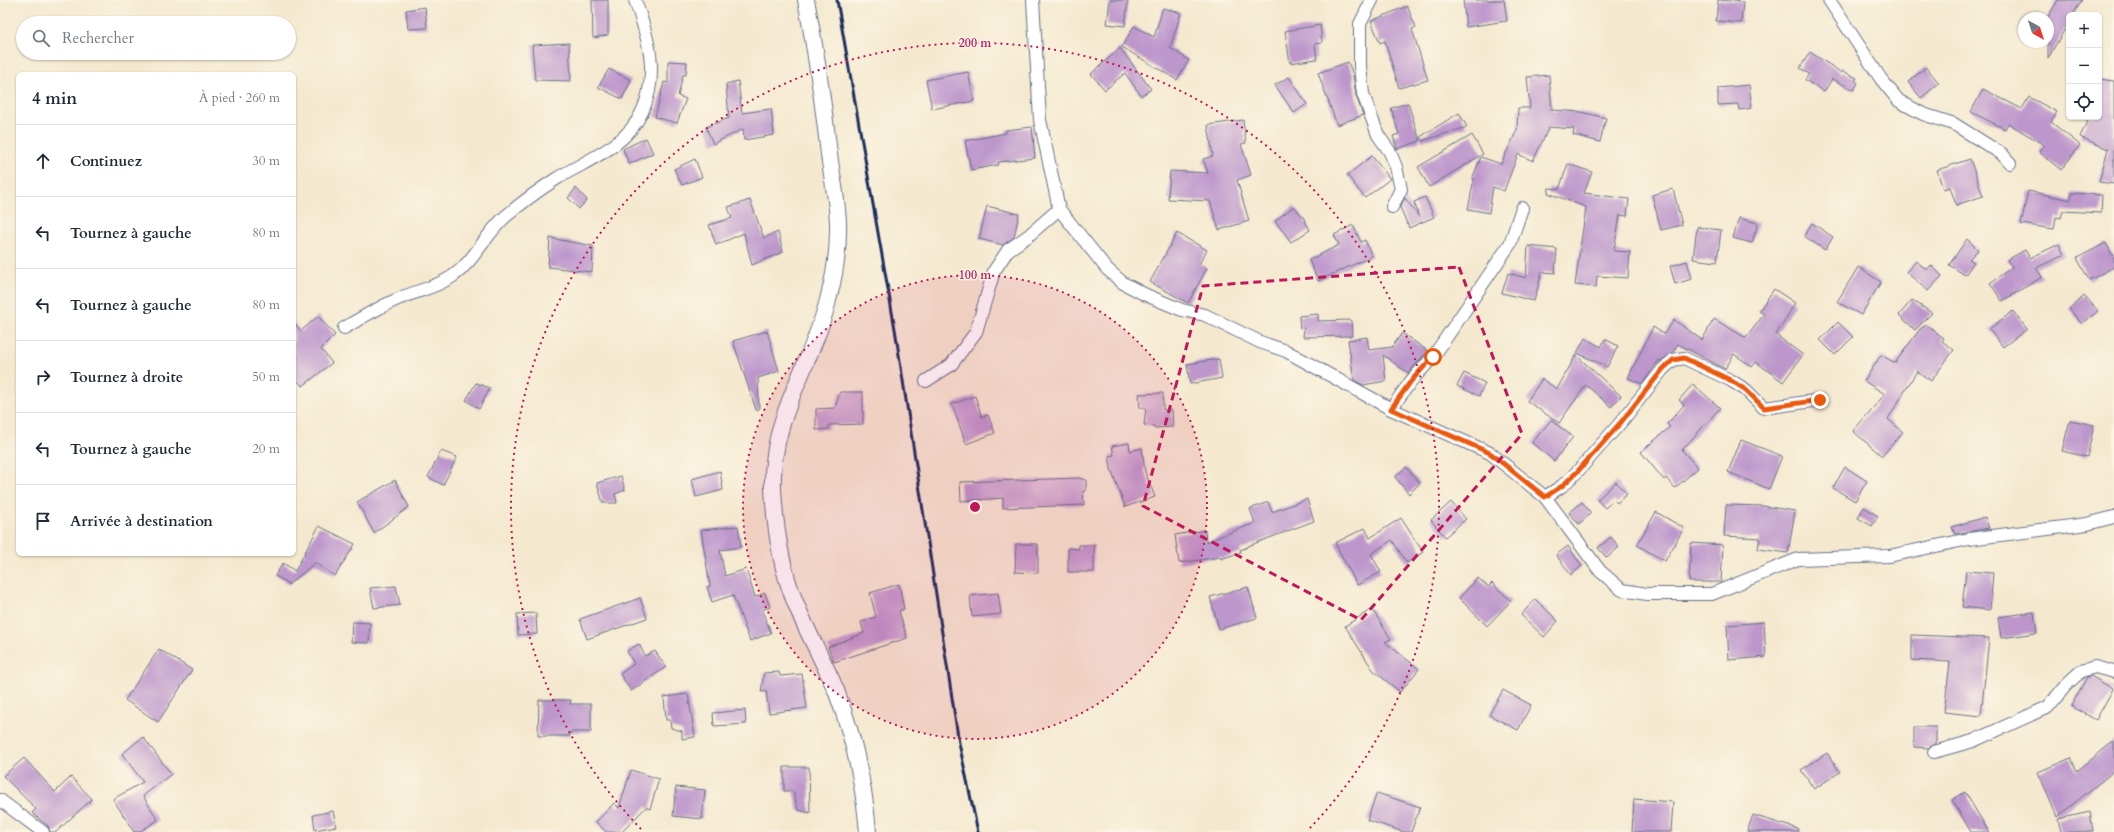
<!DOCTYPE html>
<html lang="fr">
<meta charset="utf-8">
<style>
:root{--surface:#fff;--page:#f2f2f3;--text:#1f2937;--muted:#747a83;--line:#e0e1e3}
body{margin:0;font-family:Cardo,serif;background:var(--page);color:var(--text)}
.controls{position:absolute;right:12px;top:12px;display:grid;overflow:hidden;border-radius:6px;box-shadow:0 1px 3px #0004}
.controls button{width:36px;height:36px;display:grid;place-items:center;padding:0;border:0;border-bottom:1px solid var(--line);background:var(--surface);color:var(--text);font:20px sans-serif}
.compass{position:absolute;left:2018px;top:12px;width:36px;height:36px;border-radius:50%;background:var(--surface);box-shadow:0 1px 3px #0004;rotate:141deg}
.stop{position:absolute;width:12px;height:12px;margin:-9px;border:3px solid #ea580c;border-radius:50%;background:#fff}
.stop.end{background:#ea580c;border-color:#fff;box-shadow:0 1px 4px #0008}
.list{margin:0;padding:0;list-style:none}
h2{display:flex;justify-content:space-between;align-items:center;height:52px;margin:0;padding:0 16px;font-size:17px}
h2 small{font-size:13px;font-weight:400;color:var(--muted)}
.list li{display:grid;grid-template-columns:26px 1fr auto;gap:12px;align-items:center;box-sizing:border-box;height:72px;padding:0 16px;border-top:1px solid var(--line)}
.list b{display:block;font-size:15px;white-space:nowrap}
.list em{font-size:13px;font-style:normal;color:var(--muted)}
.icon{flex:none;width:22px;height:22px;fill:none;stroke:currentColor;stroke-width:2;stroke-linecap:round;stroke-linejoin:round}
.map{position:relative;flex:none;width:2114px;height:832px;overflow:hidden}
.search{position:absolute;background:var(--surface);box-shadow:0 1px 3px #0004;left:16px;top:16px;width:280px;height:44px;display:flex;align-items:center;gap:10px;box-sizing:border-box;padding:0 14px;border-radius:22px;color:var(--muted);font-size:15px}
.panel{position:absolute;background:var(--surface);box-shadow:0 1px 3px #0004;left:16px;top:72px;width:280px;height:484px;border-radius:6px}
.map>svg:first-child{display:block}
</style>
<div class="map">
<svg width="2114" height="832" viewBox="0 0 2114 832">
<rect width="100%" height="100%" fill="#fcf5e5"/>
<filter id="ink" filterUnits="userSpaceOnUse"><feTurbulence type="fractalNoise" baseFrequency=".025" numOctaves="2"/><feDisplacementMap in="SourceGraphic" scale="8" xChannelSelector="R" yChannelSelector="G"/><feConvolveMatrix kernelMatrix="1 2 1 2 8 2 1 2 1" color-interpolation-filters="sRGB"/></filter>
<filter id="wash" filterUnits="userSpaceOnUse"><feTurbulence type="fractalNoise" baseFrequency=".012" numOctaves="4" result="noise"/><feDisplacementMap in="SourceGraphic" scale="16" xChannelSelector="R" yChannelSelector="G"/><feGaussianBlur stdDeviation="0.9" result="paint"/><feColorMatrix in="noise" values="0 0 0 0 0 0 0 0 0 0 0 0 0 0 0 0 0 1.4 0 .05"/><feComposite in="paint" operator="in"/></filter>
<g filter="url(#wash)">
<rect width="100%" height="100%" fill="#f4e9cf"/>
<g id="blocks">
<g fill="#bd97cc">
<polygon points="592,0 608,0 608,35 593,38"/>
<polygon points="1110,0 1128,0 1125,26 1107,24"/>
<polygon points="1463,0 1504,0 1507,21 1466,27"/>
<polygon points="1718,0 1743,2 1741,23 1716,21"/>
<polygon points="2058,0 2082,0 2073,15 2069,15 2069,22 2048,58 2048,17"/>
<polygon points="1407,6 1416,27 1412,29 1428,80 1399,88 1385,41 1380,43 1371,21"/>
<polygon points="425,7 427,28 408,29 406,10"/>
<polygon points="1163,8 1181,13 1170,48 1189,60 1177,80 1122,47 1134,26 1154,37"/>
<polygon points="1320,25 1322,43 1315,44 1317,59 1290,63 1285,31"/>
<polygon points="569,43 571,81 535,80 532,45"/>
<polygon points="1120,48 1151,89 1141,96 1125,73 1105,90 1091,74"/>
<polygon points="1810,52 1842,73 1843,71 1857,78 1855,81 1858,83 1854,90 1832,79 1824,92 1805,80 1809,74 1800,68"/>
<polygon points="668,61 687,62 686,75 683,75 678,96 686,99 677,123 655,117 664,82 668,83"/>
<polygon points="1348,62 1353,75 1356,96 1363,115 1337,125 1318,73"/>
<polygon points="1926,67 1939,83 1921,98 1908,82"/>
<polygon points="609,69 631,80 622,99 598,87"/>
<polygon points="968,72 974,101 932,109 926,80"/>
<polygon points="1549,75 1552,110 1581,112 1606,118 1600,142 1573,135 1574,129 1549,127 1533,161 1518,154 1504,191 1493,187 1489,213 1468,209 1474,179 1472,179 1481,157 1501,164 1517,130 1518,108 1530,108 1527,77"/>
<polygon points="1289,77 1307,104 1294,113 1275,85"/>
<polygon points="2099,79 2114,81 2114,184 2099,182 2108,149 2080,137 2089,117 2099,117"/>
<polygon points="738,81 742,113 771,109 774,135 744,140 743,129 713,144 706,127 729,118 726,84"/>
<polygon points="1749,85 1752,108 1739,110 1738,104 1718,105 1718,88"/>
<polygon points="1983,89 2022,109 2029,97 2057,112 2051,122 2080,145 2061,170 2039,152 2044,145 2008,123 2005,129 1971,112"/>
<polygon points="1408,103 1420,141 1397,149 1393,136 1399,134 1391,108"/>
<polygon points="1459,113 1467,127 1422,141 1420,137"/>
<polygon points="1243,120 1246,143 1241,144 1251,175 1237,180 1249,221 1219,230 1210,201 1168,199 1170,171 1208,173 1203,159 1213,156 1208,125"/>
<polygon points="1032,127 1035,158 998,162 998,165 971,170 965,141 1006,133 1006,130"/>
<polygon points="1472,135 1483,154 1429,187 1418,167"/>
<polygon points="646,138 653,153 629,164 623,149"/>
<polygon points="1372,156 1390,179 1365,198 1347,175"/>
<polygon points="695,159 702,177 682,185 674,169"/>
<polygon points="1970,159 1983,196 1956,205 1950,187 1943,189 1937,170"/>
<polygon points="1568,164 1592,172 1584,193 1629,199 1627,216 1620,215 1614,251 1630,252 1628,278 1597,276 1596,287 1575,285 1586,207 1548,193 1549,188 1559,189"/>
<polygon points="576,188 587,200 579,209 568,198"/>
<polygon points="1673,189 1682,225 1661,230 1652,195"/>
<polygon points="2028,191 2071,200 2071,193 2102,195 2101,213 2063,211 2061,218 2056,217 2054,229 2021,224"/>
<polygon points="1425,197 1434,217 1409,228 1400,207 1405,198 1419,217 1414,202"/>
<polygon points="750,200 764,238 778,232 783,252 752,265 744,233 716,245 709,225 732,218 728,207"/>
<polygon points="987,206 1019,214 1014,237 1003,245 979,239"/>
<polygon points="1294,206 1303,217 1310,230 1291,242 1275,221"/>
<polygon points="1739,218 1758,223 1752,243 1733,238"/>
<polygon points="1812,223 1833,237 1825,250 1804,236"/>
<polygon points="1353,225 1361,242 1365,240 1372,256 1318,281 1309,260 1339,245 1334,235"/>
<polygon points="1697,227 1721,230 1717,262 1693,259"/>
<polygon points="1177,233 1207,250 1199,264 1207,268 1188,303 1150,282"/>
<polygon points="550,238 593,246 592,272 548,267"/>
<polygon points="1967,239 1978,250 1969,259 1974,262 1965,275 1949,265"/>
<polygon points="2106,243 2114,258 2114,267 2089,280 2077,258"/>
<polygon points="2059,244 2064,255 2036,268 2042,277 2002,301 1990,283 2012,267 2007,260 2025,250 2030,258"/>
<polygon points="1528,246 1557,249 1555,273 1542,272 1534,301 1502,293 1508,273 1526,278"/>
<polygon points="1687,261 1692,279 1675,284 1670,266"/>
<polygon points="1916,261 1927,270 1931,265 1942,276 1928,291 1906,272"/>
<polygon points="1858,267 1881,282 1861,315 1837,302"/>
<polygon points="1774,289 1795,303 1776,335 1803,355 1783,382 1756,362 1752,367 1734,354 1725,369 1678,344 1672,353 1661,361 1659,360 1642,384 1628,378 1653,327 1664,334 1674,320 1702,340 1714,319 1746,338 1764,314 1759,311"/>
<polygon points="2084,295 2098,311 2082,324 2069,309"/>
<polygon points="1912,300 1932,313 1915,330 1899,315"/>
<polygon points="2013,311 2027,329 2003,347 1989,329"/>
<polygon points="1318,314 1318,321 1351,320 1352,336 1303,337 1304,328 1300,329 1299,316"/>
<polygon points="318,316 335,335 321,349 332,363 303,386 294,378 294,323 301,331"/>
<polygon points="1838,322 1853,337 1835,355 1820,340"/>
<polygon points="1926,325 1944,338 1942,341 1954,350 1931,381 1917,371 1888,419 1903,432 1882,456 1853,431 1885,394 1864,381 1881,355 1895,363 1920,329"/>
<polygon points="767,331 779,371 758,378 759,409 756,410 733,341"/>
<polygon points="1402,333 1428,351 1408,373 1383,355 1386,381 1363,385 1354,380 1348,340 1367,337 1369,350 1392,347"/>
<polygon points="1585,338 1601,347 1605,339 1618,346 1607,367 1577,353"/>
<polygon points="1576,355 1621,396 1611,407 1586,385 1559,423 1527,401 1542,379 1557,389"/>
<polygon points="1219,359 1222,378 1190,384 1187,364"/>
<polygon points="1464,373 1485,383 1479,396 1457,386"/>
<polygon points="476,383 490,388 479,409 466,400"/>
<polygon points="1693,384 1720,408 1682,450 1698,468 1675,488 1666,478 1664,480 1641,452 1670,427 1667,424 1684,405 1679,400"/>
<polygon points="840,392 863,392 863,424 829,425 829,429 816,430 816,409 835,408"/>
<polygon points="1163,393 1163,410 1172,410 1173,427 1154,428 1154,426 1144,425 1146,408 1140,408 1139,394"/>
<polygon points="975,396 982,417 988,415 995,433 966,444 952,404"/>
<polygon points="1551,420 1573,437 1554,461 1532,443"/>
<polygon points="2070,420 2094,425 2087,457 2062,451"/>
<polygon points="1741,440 1782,456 1769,489 1728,472"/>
<polygon points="1129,443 1130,451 1142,448 1145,472 1155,497 1125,507 1111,469 1109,456 1114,455 1112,446"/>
<polygon points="441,451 457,457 443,485 428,477"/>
<polygon points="1406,467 1420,483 1409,494 1395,477"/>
<polygon points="1845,467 1867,481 1855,501 1833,488"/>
<polygon points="720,471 723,490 696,497 692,479"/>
<polygon points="621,476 625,490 615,494 617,503 603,503 597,483"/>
<polygon points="1079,478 1086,480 1086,491 1083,491 1084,505 1003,508 1003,498 961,501 960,482"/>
<polygon points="395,480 409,507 374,533 357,502"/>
<polygon points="1616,482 1627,494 1617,503 1614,500 1605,508 1597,500"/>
<polygon points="1307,499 1314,521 1248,546 1248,547 1240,550 1241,552 1221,559 1220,557 1179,563 1175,535 1205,530 1206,542 1255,523 1250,509 1268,502 1272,512"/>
<polygon points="1451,502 1466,519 1445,537 1431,520"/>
<polygon points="1582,502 1591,513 1579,524 1569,513"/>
<polygon points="1726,505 1763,506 1795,511 1788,553 1758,549 1760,538 1724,536"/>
<polygon points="1864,507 1878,516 1872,526 1858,518"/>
<polygon points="1656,512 1684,528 1665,561 1637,545"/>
<polygon points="1985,517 1989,528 1955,534 1952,527"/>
<polygon points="1401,518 1423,552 1407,563 1392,540 1371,554 1381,572 1357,585 1335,543 1365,528 1370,538"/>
<polygon points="319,526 355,544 335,576 315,563 288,585 288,583 275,576 283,563 295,571"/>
<polygon points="738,526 741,547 720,550 725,576 746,569 755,597 765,593 770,607 762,610 771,633 750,641 733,595 712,602 707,587 710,586 701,530"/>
<polygon points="1611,537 1619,547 1607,558 1598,548"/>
<polygon points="1691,543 1723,545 1721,582 1689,582"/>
<polygon points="1016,544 1038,544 1038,573 1015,572"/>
<polygon points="1079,545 1094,545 1094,572 1068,572 1068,548 1079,549"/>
<polygon points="1568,546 1582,566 1571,575 1556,555"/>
<polygon points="1966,571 1993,573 1990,610 1962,607"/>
<polygon points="1478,578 1488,587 1492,583 1511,601 1487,626 1459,598"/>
<polygon points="899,584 904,609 899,611 907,638 834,662 828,647 864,633 861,622 876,617 870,593"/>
<polygon points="396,586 400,605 374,608 370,588"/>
<polygon points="1248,587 1257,618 1219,629 1210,597"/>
<polygon points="998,593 1001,614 972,617 970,596"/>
<polygon points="640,598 647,618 587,639 580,619"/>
<polygon points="1535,599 1558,621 1544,637 1521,615"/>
<polygon points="1372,609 1391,639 1385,642 1419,669 1400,692 1373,670 1345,626"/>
<polygon points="2034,612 2037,633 2001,638 1998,617"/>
<polygon points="536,613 537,634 518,635 517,614"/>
<polygon points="352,622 370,623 369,643 351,642"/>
<polygon points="1764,622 1766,657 1729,660 1727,625"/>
<polygon points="1912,635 1989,638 1981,716 1944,712 1950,662 1912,660"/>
<polygon points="639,644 645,656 655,651 666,667 631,691 620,674 634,664 627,651"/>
<polygon points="159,649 192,670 158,722 125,700"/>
<polygon points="779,672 780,676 802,674 807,708 769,713 766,691 761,692 764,673"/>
<polygon points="2091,676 2113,689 2096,720 2071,706 2087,677"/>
<polygon points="1503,690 1531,705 1518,730 1489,715"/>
<polygon points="688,694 695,737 682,739 682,731 671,728 670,720 666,720 664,697"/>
<polygon points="539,700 571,700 570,704 591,704 591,732 570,732 570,736 538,736"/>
<polygon points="745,710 746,724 714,726 713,713"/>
<polygon points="1914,727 1936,727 1936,744 1928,748 1914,747"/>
<polygon points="143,737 171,774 143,796 158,820 139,832 134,832 113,799 143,782 122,754"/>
<polygon points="2114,741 2114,771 2057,817 2038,772 2071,758 2077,771"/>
<polygon points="1827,753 1840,772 1814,789 1801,770"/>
<polygon points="24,758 55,792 71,777 92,799 56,832 50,832 48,826 32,813 36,809 3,776"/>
<polygon points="784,767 809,767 810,813 798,810 793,791 784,791"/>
<polygon points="631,770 659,779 650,809 646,807 622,832 606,832 596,822 614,803 619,808"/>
<polygon points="676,787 705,790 702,819 673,816"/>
<polygon points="1965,792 1989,832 1971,832 1952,800"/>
<polygon points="1377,793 1420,807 1411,832 1404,832 1367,820"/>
<polygon points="1634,799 1673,802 1671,832 1632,832"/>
<polygon points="333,811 336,826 315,830 313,815"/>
<polygon points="2090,812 2093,831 2061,832 2058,819"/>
<polygon points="1753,815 1798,829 1798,832 1747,832"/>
</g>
</g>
</g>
<g filter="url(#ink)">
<use href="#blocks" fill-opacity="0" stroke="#677086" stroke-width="1"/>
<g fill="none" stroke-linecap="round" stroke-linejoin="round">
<defs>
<g id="minor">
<polyline points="1033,0 1040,120 1059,209 1107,269 1123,283 1146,295 1182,310 1205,315 1260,342 1286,351 1391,409 1490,453 1545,497 1600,571 1622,590 1647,594 1712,594 1798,559 1889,556 1969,539 2087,524 2114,517"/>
<polyline points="1372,0 1360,24 1360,66 1363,94 1378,135 1390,152 1396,167 1401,189 1392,207"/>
<polyline points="1829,0 1881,79 1899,101 1923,114 1954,124 2002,154 2010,163"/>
<path d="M 344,328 C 363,317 382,305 403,297 C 420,290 437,287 453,276 C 475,260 485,235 505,217 C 520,204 539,190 556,179 C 588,159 625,148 642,112 C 660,73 648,37 635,0"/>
<polyline points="926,381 951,365 976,332 994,271 1008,250 1028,236 1059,209"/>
<polyline points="1391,409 1411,381 1433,357 1510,244 1522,208"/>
<polyline points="1545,497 1562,486 1578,471 1622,421 1663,369 1673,360 1684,358 1730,380 1746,390 1764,408 1820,400"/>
<polyline points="1934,752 1973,741 2048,707 2067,684 2081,671 2095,667 2114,672"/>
<polyline points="0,800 43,832"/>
</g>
<path id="tertiary" d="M 806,0 C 816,51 823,102 829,154 C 832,179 839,206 838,231 C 838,254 834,278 828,300 C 812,366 770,416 773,489 C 775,525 780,565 794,599 C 806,631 824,661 837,693 C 854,738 864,784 868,832"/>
</defs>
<use href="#minor" stroke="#677086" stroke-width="14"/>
<use href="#tertiary" stroke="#677086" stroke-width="18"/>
<use href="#minor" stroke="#fff" stroke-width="12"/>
<use href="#tertiary" stroke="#fff" stroke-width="16"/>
<polyline stroke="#1b2f5e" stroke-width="3" points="837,0 895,329 959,743 978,832"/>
</g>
</g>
<g fill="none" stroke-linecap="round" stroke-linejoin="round" filter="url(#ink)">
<polyline stroke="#ea580c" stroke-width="5" points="1433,357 1411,381 1391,409 1490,453 1545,497 1562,486 1578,471 1622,421 1663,369 1673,360 1684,358 1730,380 1746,390 1764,408 1820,400"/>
</g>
<path fill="none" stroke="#c2185b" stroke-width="3" stroke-dasharray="8 5" stroke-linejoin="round" d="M 1459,267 L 1522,434 L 1361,620 L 1143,506 L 1203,286 Z"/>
<circle cx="975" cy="507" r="232" fill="#c2185b" fill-opacity=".12"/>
<g fill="none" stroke="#c2185b" stroke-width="2" stroke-dasharray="2 4">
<circle cx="975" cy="507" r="232"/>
<path d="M641 829A464 464 0 1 1 1309 829"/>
</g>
<circle cx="975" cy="507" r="6" fill="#c2185b" stroke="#fcf5e5" stroke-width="2"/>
<g font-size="12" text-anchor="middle" font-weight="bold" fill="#c2185b" stroke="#fcf5e5" stroke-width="3" stroke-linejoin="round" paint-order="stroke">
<text x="975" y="47">200 m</text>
<text x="975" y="279">100 m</text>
</g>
</svg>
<div class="controls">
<button>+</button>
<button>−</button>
<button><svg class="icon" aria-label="locate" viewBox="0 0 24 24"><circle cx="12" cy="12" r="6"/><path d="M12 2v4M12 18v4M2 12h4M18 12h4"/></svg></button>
</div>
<svg class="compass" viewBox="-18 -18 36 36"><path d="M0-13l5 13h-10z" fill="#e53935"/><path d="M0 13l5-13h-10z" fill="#747a83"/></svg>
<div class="stop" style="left:1433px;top:357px"></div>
<div class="stop end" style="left:1820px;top:400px"></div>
<div class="search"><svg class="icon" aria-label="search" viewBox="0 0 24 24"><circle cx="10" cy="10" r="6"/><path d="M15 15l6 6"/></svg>Rechercher</div>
<section class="panel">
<h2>4 min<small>À pied · 260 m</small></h2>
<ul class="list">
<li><svg class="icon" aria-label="ahead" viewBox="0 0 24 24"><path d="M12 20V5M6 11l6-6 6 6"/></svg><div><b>Continuez</b></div><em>30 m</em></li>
<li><svg class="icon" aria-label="left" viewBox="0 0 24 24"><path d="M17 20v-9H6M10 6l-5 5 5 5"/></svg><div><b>Tournez à gauche</b></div><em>80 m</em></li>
<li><svg class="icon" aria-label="left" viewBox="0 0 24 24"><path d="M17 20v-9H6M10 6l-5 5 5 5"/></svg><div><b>Tournez à gauche</b></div><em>80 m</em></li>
<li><svg class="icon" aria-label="right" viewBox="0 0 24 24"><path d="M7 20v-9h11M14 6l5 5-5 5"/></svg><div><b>Tournez à droite</b></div><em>50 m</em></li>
<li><svg class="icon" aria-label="left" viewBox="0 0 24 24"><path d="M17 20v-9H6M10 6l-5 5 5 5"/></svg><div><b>Tournez à gauche</b></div><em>20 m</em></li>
<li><svg class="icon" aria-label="arrive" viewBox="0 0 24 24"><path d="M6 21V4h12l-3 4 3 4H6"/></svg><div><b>Arrivée à destination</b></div></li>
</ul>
</section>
</div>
